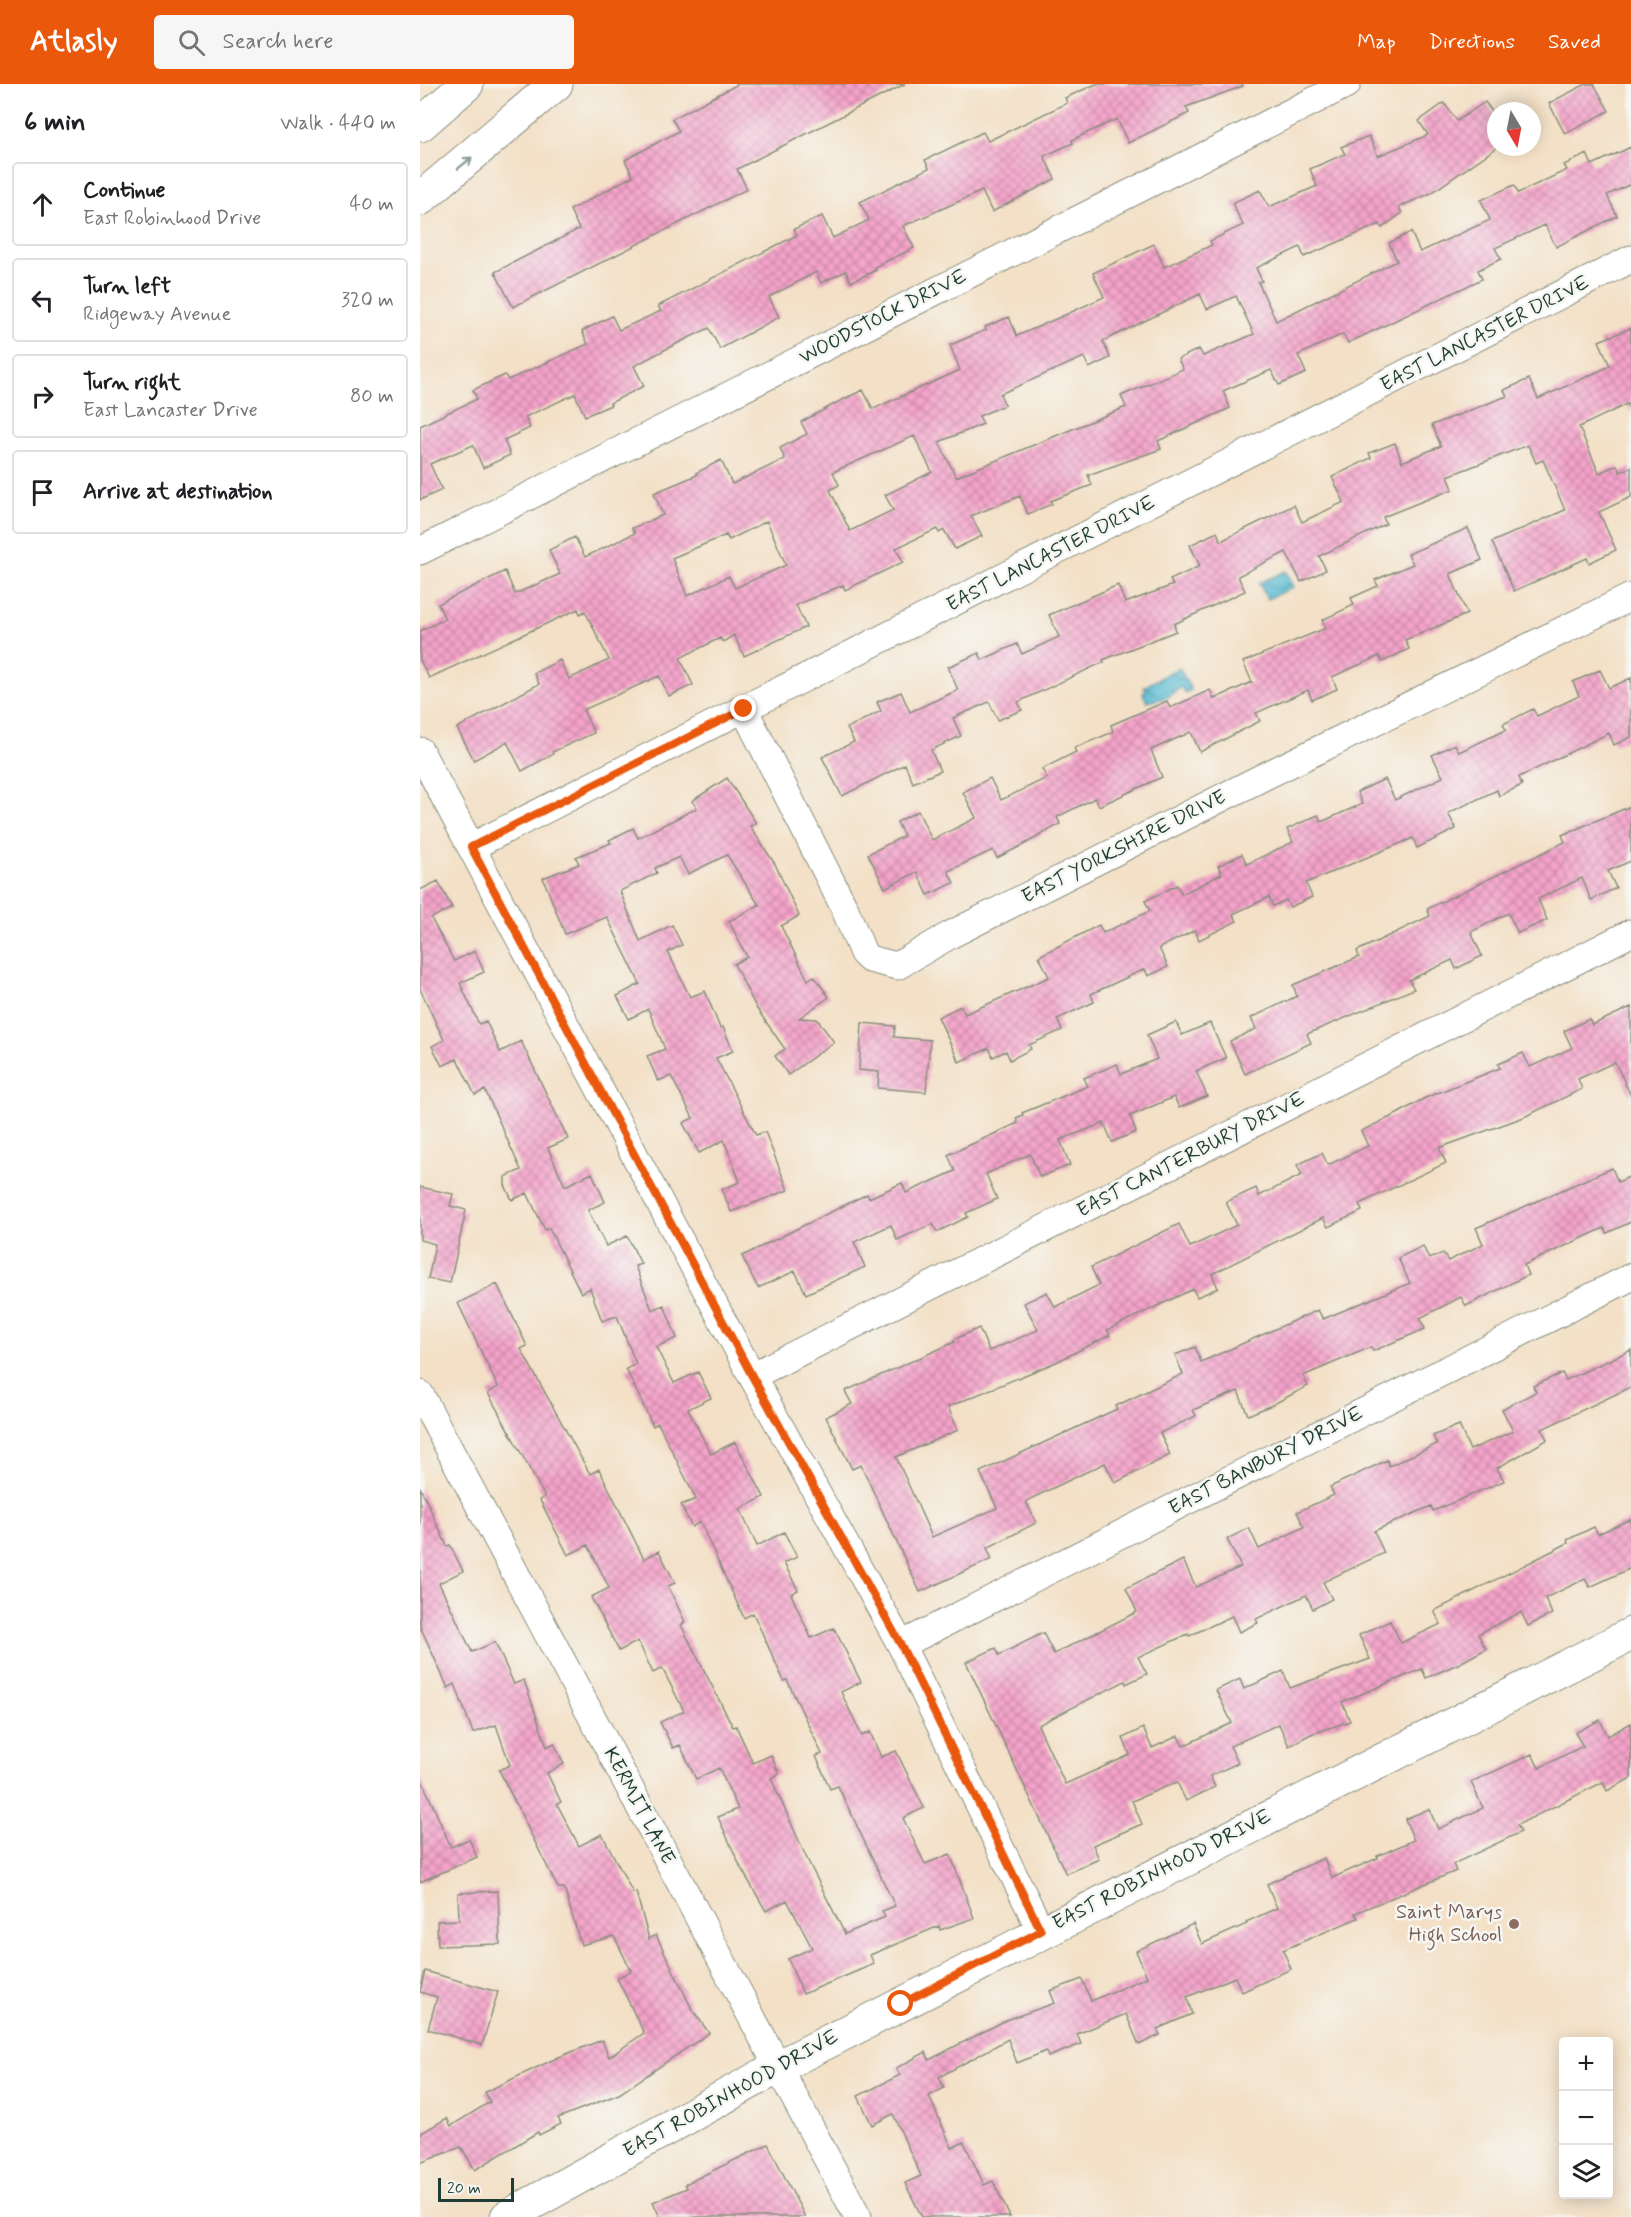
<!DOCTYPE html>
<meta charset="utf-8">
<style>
:root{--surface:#fff;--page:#f6f6f6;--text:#202124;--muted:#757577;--line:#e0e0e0;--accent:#ea580c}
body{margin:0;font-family:Mynerve,sans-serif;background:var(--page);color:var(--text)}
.controls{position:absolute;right:18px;bottom:18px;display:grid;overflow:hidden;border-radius:6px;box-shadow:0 3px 15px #0003}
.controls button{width:54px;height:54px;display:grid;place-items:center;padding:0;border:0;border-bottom:2px solid var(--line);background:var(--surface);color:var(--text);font:30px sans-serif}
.compass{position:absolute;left:1067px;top:18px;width:54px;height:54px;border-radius:50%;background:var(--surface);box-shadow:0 3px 15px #0003;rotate:170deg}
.scale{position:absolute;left:18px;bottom:15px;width:76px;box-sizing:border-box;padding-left:6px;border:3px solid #1f3d34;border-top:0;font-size:16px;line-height:21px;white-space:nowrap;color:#1f3d34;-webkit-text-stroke:4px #f6f6f2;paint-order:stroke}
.stop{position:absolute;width:18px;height:18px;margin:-14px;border:4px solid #ea580c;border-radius:50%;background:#fff}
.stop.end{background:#ea580c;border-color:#fff;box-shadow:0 2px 6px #0008}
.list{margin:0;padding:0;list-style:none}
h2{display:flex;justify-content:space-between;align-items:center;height:78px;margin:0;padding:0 24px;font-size:26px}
h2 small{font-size:20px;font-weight:400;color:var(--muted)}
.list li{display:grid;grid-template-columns:39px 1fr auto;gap:18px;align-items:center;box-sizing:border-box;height:84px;margin:0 12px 12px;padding:0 12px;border:2px solid var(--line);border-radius:6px}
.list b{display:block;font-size:22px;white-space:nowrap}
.list p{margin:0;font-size:20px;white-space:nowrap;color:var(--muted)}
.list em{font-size:20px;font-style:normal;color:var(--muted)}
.icon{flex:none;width:33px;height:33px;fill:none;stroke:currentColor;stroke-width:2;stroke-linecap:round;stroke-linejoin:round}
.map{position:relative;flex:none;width:1211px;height:2133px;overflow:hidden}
header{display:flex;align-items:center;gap:36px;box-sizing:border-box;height:84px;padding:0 30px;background:var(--accent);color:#fff}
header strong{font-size:28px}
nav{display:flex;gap:33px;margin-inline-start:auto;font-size:21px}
.search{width:420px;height:54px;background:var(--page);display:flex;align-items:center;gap:15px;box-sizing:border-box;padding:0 21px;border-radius:6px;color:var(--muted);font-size:22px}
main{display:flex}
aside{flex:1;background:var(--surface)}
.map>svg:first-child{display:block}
</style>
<header>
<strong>Atlasly</strong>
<div class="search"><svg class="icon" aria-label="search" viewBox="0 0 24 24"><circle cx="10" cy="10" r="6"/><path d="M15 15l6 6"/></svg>Search here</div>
<nav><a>Map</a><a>Directions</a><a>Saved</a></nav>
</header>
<main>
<aside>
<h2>6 min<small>Walk · 440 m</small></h2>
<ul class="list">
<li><svg class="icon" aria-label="ahead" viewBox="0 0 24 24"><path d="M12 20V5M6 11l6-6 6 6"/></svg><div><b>Continue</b><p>East Robinhood Drive</p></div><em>40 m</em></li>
<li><svg class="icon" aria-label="left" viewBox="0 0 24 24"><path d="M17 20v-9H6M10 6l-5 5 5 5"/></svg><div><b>Turn left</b><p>Ridgeway Avenue</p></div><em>320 m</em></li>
<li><svg class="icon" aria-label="right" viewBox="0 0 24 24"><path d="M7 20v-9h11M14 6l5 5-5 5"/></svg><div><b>Turn right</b><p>East Lancaster Drive</p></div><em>80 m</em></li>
<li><svg class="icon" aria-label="arrive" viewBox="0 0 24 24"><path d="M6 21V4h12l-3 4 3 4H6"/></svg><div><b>Arrive at destination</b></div></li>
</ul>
</aside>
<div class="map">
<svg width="1211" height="2133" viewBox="0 0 1211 2133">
<defs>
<pattern id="water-waves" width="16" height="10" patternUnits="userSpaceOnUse" patternTransform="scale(1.5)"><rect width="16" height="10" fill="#54b9d2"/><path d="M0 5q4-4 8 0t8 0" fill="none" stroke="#4598ab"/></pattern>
<pattern id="building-cross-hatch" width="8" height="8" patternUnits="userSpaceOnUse" patternTransform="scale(1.5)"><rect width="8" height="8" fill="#f5a3ca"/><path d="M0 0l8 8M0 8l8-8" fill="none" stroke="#c686a5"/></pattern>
</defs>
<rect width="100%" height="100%" fill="#f6f6f2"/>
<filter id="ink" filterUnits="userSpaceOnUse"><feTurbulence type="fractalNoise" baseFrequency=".0167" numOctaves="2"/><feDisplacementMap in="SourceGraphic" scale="12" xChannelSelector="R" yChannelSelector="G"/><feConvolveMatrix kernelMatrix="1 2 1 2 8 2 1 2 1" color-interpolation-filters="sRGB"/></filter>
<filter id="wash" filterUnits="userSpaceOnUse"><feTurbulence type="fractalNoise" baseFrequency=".008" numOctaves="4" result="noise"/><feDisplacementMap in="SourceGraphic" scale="24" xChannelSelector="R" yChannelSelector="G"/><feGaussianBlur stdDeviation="1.35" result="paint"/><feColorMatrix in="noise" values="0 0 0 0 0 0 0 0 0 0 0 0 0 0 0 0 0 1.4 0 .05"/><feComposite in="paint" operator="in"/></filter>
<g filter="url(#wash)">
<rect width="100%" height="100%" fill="#f3e0c6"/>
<g fill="url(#water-waves)" stroke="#3a7b83" stroke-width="1.5">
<polygon points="866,487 874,503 847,515 839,499"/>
<polygon points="757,584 760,585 771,606 765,609 762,603 746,614 727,618 723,609 726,607 724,603"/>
</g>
<g id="blocks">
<g fill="url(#building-cross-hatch)" fill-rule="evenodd">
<polygon points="318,0 485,0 317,85 327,105 93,223 75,188 159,145 150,126 213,92 205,76 259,47 252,35"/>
<polygon points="676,0 822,0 823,2 766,23 769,29 708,59 697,35 652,56 653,59 624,72 635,95 572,128 562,107 483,142 494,164 455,183 456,186 431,198 426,187 401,199 396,188 349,213 359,233 300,265 289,244 250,263 214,282 224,302 190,319 191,321 165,332 155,310 105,333 110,344 84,356 90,371 63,384 53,361 10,380 22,406 0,416 0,342 57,315 53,306 85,291 88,296 168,260 162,247 192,232 199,246 241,227 238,222 377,151 374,145 402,132 413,154 449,136 440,118 509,84 505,76 563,48 568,57 647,19 645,14"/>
<polygon points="1166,0 1174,0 1189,27 1145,50 1129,19"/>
<path d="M 1065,18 L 1076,33 L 1076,64 L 1011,109 L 979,123 L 982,129 L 962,144 L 960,140 L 884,173 L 880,163 L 836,184 L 842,197 L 838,198 L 856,237 L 977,177 L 969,159 L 991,148 L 1000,168 L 1070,136 L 1061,116 L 1094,101 L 1098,109 L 1147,86 L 1144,81 L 1167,70 L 1172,81 L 1211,63 L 1211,100 L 1187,111 L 1197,132 L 1136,163 L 1125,141 L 1075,164 L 1081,175 L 1058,186 L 1062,195 L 928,259 L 923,250 L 878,271 L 886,289 L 859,301 L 851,286 L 803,307 L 810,324 L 738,357 L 741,365 L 668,391 L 672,401 L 630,417 L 632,420 L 608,430 L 600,412 L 551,432 L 562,452 L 535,465 L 524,446 L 519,449 L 517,445 L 476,464 L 483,478 L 425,506 L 423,501 L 376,521 L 386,543 L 324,572 L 314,551 L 303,558 L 300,554 L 260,574 L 273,601 L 249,612 L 239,592 L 163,626 L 174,649 L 132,668 L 133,670 L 102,687 L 87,658 L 54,676 L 37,644 L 119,600 L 114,589 L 140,576 L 149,595 L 189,576 L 165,527 L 160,530 L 158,525 L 9,594 L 0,576 L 0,547 L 25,535 L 18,520 L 85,487 L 95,510 L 140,490 L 129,466 L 155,453 L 165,473 L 215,449 L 212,444 L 243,431 L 234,409 L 277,391 L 276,389 L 301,376 L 312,400 L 365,375 L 360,364 L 387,350 L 381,338 L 422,316 L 443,306 L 453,325 L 540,286 L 530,261 L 566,246 L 565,243 L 589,233 L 597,252 L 645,231 L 684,213 L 673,189 L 734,160 L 744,183 L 792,161 L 790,157 L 823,141 L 812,119 L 840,106 L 849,123 L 897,102 L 890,85 L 925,70 L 921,63 L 949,52 L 958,72 L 1008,51 L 999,37 L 1024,19 L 1037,37 ZM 780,210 L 787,225 L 816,212 L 834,250 L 783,272 L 779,265 L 758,275 L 763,285 L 701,312 L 706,323 L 536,393 L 519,358 L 563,340 L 559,332 L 585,321 L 580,310 L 664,273 L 669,284 L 690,274 L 683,257 ZM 494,352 L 512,388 L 465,411 L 473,426 L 430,447 L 410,406 L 419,401 L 413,388 ZM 347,437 L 366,481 L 315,504 L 309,492 L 267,512 L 252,474 L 306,451 L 309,456 Z"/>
<polygon points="1211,244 1211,329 1207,320 1159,343 1179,389 1197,381 1200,388 1211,383 1211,413 1179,428 1196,466 1169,479 1167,474 1094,507 1072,458 1145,426 1123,376 1116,379 1108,361 1028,392 1033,405 963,433 966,440 899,472 906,486 881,498 866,468 818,492 825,507 754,540 756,547 683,576 684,578 598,618 602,626 578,636 569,618 533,634 541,652 511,666 520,687 493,699 485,680 422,712 402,673 434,658 427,644 461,627 457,618 481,608 490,628 538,606 528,583 559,569 562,576 597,560 602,570 639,553 629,531 698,501 705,519 753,501 750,496 780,482 770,461 797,448 801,457 874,421 882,438 924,418 912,393 951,374 949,369 975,359 982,378 1021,362 1012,341 1087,312 1084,306 1109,295 1118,315 1162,295 1190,282 1179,257"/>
<polygon points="1048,444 1062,476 1030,490 1047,530 985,556 989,565 962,578 959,572 912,593 917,605 892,616 888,606 836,629 840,637 780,668 771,648 731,666 742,693 679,722 675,714 637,733 640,740 603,761 577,774 573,766 528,787 534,799 508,811 497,788 465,804 448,770 484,752 477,738 498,727 512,756 556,734 543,708 570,694 581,716 627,694 622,685 656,668 654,664 693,648 691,641 747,617 750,624 790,606 794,615 832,598 823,578 906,544 902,536 934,521 931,514 958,502 955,496 993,480 988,470"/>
<polygon points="1180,586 1189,604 1211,594 1211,653 1194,661 1189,649 1099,693 1102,701 1079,712 1077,706 1028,729 1036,745 997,764 993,754 886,799 892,813 870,823 866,816 853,822 849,813 813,830 817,837 779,856 775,846 739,864 748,883 728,892 725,885 671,910 674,918 637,935 642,946 609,961 611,965 590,976 586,967 573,973 569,964 539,978 518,933 541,922 545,930 629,893 619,872 679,841 683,849 730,827 725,817 757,801 762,810 802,790 798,782 822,770 827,780 873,758 867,745 898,731 901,738 942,720 937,708 965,695 975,716 1023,693 1012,671 1035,660 1039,668 1086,646 1083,640 1113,625 1117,632 1159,612 1153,598"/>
<polygon points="307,694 336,739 330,742 355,780 379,832 361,842 388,896 394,892 409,913 379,934 397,935 414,958 368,991 355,972 365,965 337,925 314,880 327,873 309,837 339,821 307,771 268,790 259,773 235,784 237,789 200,807 220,857 252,841 262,861 248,868 270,913 285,907 300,944 303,943 313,967 296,974 336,1051 345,1048 368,1106 311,1128 302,1105 320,1098 304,1056 279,1069 263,1039 273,1034 251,992 238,997 227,972 245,965 228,925 209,935 197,912 220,900 187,833 145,850 123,794 159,780 156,773 191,759 189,756 213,744 218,754 277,724 272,717"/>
<polygon points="1211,722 1211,777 1188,787 1196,804 1171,816 1162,794 1118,815 1127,836 1098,849 1088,829 1051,848 1062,872 1036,885 1032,876 989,896 994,905 887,950 891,959 825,990 810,957 836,945 831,934 877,912 873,901 939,873 937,867 1010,832 1007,825 1145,758 1142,751"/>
<polygon points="18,797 32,824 11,834 34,877 55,867 64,888 40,899 59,940 66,937 80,968 101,957 148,1055 128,1064 145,1102 172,1089 185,1118 168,1126 186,1162 207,1152 221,1180 215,1182 232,1226 244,1221 257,1254 236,1263 254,1299 278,1288 291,1314 268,1325 291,1370 315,1358 344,1413 320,1425 337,1462 364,1448 377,1473 364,1479 378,1506 371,1510 391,1554 414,1544 441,1598 421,1608 442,1652 450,1648 461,1673 476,1667 504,1724 483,1734 505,1780 530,1770 554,1834 520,1846 519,1842 450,1871 454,1880 383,1910 368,1875 392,1864 367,1816 346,1827 321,1784 298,1733 318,1725 299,1684 276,1695 260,1661 253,1664 240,1638 264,1627 242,1584 233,1589 218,1557 199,1567 171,1513 189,1504 168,1461 148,1471 120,1416 125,1413 68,1309 78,1303 38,1219 77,1200 107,1262 101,1265 170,1390 179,1385 224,1475 239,1467 255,1499 248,1502 265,1538 261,1541 313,1643 316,1642 333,1679 351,1671 359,1690 351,1694 387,1775 425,1850 465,1833 462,1827 475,1822 418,1702 410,1705 396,1672 402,1670 367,1596 364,1597 333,1529 324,1534 280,1438 272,1443 261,1421 276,1415 238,1339 233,1342 206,1285 216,1280 197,1232 182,1237 170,1204 161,1209 129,1144 125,1146 107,1109 92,1116 85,1101 85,1093 101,1086 65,1006 55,1011 37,975 22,982 12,962 24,956 0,905 0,806"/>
<polygon points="1211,923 1211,1012 1195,978 1158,995 1162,1005 1104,1033 1019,1064 1026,1079 939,1120 942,1127 908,1143 903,1134 792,1190 798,1204 777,1213 773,1205 687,1246 690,1251 634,1279 528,1323 538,1346 476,1373 512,1453 577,1424 560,1388 697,1325 696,1322 763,1290 755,1271 775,1263 781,1278 898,1226 903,1235 990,1199 978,1174 1003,1162 1009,1175 1023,1169 1028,1177 1063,1160 1056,1144 1192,1084 1198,1098 1211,1092 1211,1138 1187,1149 1184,1144 1104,1181 1108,1191 1046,1222 1041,1213 1000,1234 1005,1245 953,1267 951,1263 883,1292 888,1302 852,1321 828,1331 818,1307 773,1326 776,1332 740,1349 750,1371 695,1399 685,1379 606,1417 616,1439 567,1464 572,1475 500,1508 441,1381 432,1385 406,1333 432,1320 425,1307 535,1258 533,1256 559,1244 569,1267 618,1246 604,1219 627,1208 635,1223 679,1201 671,1183 759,1140 770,1163 817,1141 806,1118 836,1104 839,1112 882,1091 877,1081 902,1069 908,1081 948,1062 941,1047 979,1029 1005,1014 1080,984 1078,980 1103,969 1110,983 1152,964 1144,947 1169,935 1172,941"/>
<polygon points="756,938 762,951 790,939 806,974 776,987 787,1012 759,1024 754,1013 710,1032 716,1048 692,1058 684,1039 640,1056 650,1081 620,1093 610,1070 566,1090 577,1115 546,1129 548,1133 517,1148 513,1140 477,1156 471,1141 434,1158 445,1183 386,1210 375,1187 338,1204 322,1172 447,1110 449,1114 482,1099 486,1109 535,1087 528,1071 598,1039 596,1034 603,1031 602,1029 668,1002 664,994 697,980 701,990 737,975 727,951"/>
<polygon points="442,939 475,942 474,953 510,956 506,1008 458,1004 459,988 439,986"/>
<polygon points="0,1103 33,1110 30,1122 46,1126 30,1199 8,1195 15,1160 0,1156"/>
<polygon points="1211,1266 1211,1303 1122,1345 1127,1356 1077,1384 1084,1397 1013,1427 1011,1422 954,1447 964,1469 903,1498 912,1515 893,1525 886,1511 836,1535 838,1539 819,1548 812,1532 769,1552 768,1550 718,1573 727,1590 706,1600 705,1597 618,1641 645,1700 710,1671 703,1654 723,1644 732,1664 758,1652 763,1662 812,1639 796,1606 820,1595 824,1605 863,1587 870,1604 950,1575 939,1551 970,1537 981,1559 1021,1540 1014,1527 1148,1459 1147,1456 1174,1443 1178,1450 1211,1435 1211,1484 1170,1503 1165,1495 1125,1514 1132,1530 1108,1542 1101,1528 1058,1550 1066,1565 1040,1579 1006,1594 1002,1585 922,1618 930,1637 891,1650 869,1662 859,1640 810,1662 818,1679 790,1692 795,1703 766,1717 757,1698 712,1717 722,1740 673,1761 679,1775 646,1790 546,1578 576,1564 579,1571 623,1549 634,1570 717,1528 706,1504 763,1476 776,1503 821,1483 807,1455 829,1444 839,1465 884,1443 877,1428 914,1411 910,1403 967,1376 969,1382 1017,1360 1013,1352 1039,1341 1050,1366 1093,1347 1082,1325 1116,1308 1113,1302 1142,1289 1146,1296"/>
<polygon points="0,1403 27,1462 30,1461 43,1487 19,1499 52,1568 75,1558 94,1600 104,1596 127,1663 134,1659 144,1680 127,1689 141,1718 137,1720 159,1762 182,1750 213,1809 216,1808 229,1855 236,1851 272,1925 289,1949 199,2010 138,2034 141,2040 119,2051 118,2048 55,2086 41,2063 0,2079 0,2050 27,2034 31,2042 70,2018 65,2008 139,1973 182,1956 189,1973 224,1949 197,1894 211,1887 194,1852 161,1861 144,1804 138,1804 79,1686 90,1681 76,1641 53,1649 35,1600 28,1604 0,1542"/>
<polygon points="1180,1636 1188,1652 1211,1639 1211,1694 1187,1707 1183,1698 1097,1741 1101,1748 1033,1780 1036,1787 935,1829 938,1834 863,1866 871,1885 822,1908 815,1893 767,1913 772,1930 737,1945 740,1951 719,1961 706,1930 657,1950 661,1960 628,1973 626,1967 597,1979 588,1955 519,1993 524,2004 509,2012 532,2064 544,2058 564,2101 573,2097 590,2133 502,2133 485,2099 501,2092 473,2030 452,2041 438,2012 480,1991 476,1984 506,1968 509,1976 586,1936 635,1919 630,1907 662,1895 671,1917 727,1893 716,1867 773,1840 782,1860 827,1840 826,1838 857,1824 847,1800 904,1774 912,1794 958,1774 957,1772 994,1756 985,1735 1009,1725 1018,1745 1063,1724 1051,1698 1112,1670 1119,1684 1163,1662 1155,1649"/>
<polygon points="0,1692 31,1763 49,1755 57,1773 0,1798"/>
<polygon points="78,1807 80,1860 18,1862 17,1837 39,1836 38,1809"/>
<polygon points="5,1887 78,1908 62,1961 8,1945 17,1913 0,1908"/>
<polygon points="348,2060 385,2133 240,2133 233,2118 267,2104 265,2100"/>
</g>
</g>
</g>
<g filter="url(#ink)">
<use href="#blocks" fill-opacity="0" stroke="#898e7d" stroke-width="1.5"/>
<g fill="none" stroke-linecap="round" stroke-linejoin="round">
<defs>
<g id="street">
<polyline points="0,467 927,0"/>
<polyline points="324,625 424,823 443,869 449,875 477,882 530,851 845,692 1211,513"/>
<polyline points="0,667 332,1292 481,1561 621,1847"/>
<polyline points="51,763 1211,175"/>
<polyline points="332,1292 1211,849"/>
<polyline points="0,1310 438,2133"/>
<polyline points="481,1561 1211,1193"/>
</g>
<polyline id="secondary" points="87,2133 358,1983 1211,1550"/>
<g id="primary">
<polyline points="0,41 47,0"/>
<polyline points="0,115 136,0"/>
</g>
</defs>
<use href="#street" stroke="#898e7d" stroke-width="29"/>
<use href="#secondary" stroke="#898e7d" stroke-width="35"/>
<use href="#primary" stroke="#898e7d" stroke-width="35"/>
<use href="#street" stroke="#fff" stroke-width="27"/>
<use href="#secondary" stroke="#fff" stroke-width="33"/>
<use href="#primary" stroke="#fff" stroke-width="33"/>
</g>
<defs><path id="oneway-shaft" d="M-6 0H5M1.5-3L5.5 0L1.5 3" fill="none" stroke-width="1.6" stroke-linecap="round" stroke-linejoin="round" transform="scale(1.5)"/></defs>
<use stroke="#8f9e9a" href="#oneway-shaft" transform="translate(45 79) rotate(-39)"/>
</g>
<g fill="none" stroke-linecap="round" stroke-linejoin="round" filter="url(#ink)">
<polyline stroke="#ea580c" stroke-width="8" points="324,625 51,763 332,1292 481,1561 621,1847 481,1920"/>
</g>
<circle fill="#8d6e63" stroke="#f6f6f2" stroke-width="2" cx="1094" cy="1840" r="6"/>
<g text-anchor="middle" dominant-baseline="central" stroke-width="5" stroke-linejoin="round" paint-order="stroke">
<g font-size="20" fill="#1f3d34" stroke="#f6f6f2">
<text transform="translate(463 233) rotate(-27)">WOODSTOCK DRIVE</text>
<text transform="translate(1065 250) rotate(-27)">EAST LANCASTER DRIVE</text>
<text transform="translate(631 470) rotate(-27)">EAST LANCASTER DRIVE</text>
<text transform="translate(704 763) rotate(-27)">EAST YORKSHIRE DRIVE</text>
<text transform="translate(771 1071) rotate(-27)">EAST CANTERBURY DRIVE</text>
<text transform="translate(846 1377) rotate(-27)">EAST BANBURY DRIVE</text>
<text transform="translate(219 1722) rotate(62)">KERMIT LANE</text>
<text transform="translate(742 1786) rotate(-27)">EAST ROBINHOOD DRIVE</text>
<text transform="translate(311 2010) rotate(-29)">EAST ROBINHOOD DRIVE</text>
</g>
<g font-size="20" fill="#785e54" stroke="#f6f6f2" text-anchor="end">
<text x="1082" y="1828">Saint Marys<tspan x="1082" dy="23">High School</tspan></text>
</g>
</g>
</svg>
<div class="controls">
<button>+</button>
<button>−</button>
<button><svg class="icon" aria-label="layers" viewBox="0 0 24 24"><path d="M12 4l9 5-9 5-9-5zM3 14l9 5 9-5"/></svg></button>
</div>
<svg class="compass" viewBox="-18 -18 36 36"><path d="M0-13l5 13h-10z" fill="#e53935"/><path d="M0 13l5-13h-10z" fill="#757577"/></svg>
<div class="scale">20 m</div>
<div class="stop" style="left:481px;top:1920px"></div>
<div class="stop end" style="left:324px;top:625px"></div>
</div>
</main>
